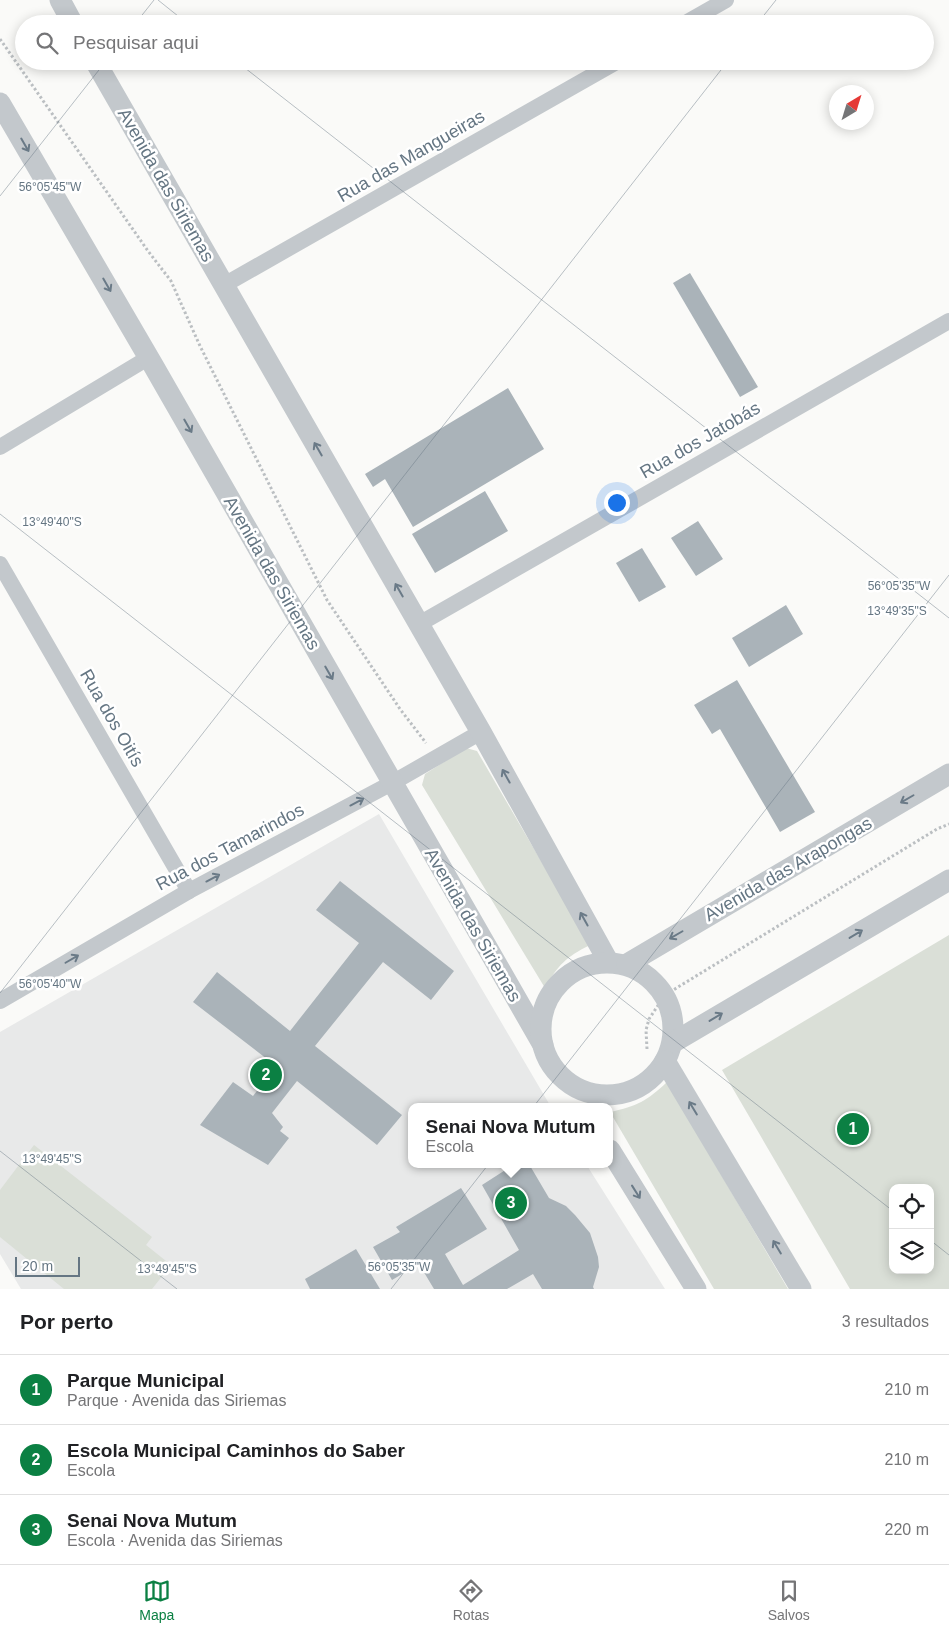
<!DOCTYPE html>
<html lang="pt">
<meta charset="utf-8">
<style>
:root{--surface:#fff;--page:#f2f2f2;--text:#202124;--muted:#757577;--line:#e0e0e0;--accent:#0b8043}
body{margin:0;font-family:Helvetica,sans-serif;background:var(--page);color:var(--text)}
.controls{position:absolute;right:15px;bottom:15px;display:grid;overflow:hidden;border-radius:10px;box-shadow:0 2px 12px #0003}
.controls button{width:45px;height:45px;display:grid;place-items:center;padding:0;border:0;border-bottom:1px solid var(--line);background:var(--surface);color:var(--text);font:25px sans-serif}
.compass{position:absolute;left:829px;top:85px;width:45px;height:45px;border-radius:50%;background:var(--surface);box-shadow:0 2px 12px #0003;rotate:38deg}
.scale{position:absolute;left:15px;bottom:12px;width:65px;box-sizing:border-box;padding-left:5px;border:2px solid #657683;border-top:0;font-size:14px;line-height:18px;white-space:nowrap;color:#657683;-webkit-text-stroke:4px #fff;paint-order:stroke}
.you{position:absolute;left:616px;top:502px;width:18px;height:18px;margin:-12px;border:4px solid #fff;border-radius:50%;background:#1a73e8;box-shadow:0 0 0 8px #1a73e833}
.badge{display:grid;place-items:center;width:32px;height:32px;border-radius:50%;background:var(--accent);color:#fff;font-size:16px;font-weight:700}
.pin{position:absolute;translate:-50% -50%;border:2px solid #fff;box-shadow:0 1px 5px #0006}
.popup{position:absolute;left:408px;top:1103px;width:205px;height:65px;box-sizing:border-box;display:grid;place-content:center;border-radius:10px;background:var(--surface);filter:drop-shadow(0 1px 4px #0005);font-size:16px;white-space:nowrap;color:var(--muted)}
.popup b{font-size:19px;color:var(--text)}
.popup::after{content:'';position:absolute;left:50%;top:100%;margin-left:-10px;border:10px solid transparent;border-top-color:var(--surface)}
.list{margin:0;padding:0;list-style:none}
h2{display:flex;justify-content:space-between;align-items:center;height:65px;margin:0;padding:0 20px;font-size:21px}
h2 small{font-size:16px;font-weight:400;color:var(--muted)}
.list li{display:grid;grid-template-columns:32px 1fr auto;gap:15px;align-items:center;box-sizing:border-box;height:70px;padding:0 20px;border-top:1px solid var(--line)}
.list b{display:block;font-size:19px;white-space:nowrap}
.list p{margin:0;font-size:16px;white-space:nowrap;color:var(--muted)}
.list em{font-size:16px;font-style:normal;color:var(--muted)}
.icon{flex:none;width:28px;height:28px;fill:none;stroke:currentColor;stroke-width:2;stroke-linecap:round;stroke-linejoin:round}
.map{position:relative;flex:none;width:949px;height:1289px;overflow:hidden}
.search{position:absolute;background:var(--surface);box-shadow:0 2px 12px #0003;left:15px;right:15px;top:15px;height:55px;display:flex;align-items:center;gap:12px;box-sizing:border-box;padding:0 18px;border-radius:28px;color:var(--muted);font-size:19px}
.sheet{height:275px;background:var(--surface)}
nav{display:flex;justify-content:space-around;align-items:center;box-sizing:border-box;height:70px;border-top:1px solid var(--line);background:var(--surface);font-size:14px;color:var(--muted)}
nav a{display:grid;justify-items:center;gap:2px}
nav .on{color:var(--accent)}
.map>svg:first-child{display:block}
</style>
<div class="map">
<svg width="949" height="1289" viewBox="0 0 949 1289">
<rect width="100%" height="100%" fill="#fafaf8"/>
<polygon fill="#e8e9e9" points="379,814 551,1107 412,1107 412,1164 586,1164 665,1289 21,1289 0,1254 0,1032"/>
<g fill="#dadfd7" fill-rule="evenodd">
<path d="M 466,748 L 477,751 L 590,945 C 566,957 558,965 545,988 L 422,785 L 425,774 Z"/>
<path d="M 949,935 L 949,1289 L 850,1289 L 722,1070 ZM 893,1188 L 930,1188 L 930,1270 L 893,1270 Z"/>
<path d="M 667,1082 L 788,1289 L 714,1289 L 610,1112 C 637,1106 647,1101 667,1082 Z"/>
<polygon points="34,1145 152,1237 146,1245 171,1265 152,1289 64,1289 0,1237 0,1190"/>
</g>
<g fill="#aab3b9">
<polygon points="690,273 758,387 740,397 673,283"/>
<polygon points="508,388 544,449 413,527 385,479 373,487 365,474"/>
<polygon points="485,491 508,531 435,573 412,534"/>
<polygon points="698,521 723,559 696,576 671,538"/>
<polygon points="642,548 666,587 639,602 616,563"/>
<polygon points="786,605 803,634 749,667 732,638"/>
<polygon points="737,680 815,812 780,832 720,729 712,734 694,705"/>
<polygon points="340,881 454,971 431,1000 383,962 315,1046 402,1115 377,1145 297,1081 272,1113 283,1127 280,1131 289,1138 268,1165 200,1125 233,1082 253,1096 276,1066 193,1002 217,972 290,1031 359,943 316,910"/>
<polygon points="513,1164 529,1164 549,1198 566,1206 575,1215 590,1233 598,1257 599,1267 593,1287 594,1289 542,1289 533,1274 507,1289 434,1289 419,1264 392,1280 373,1247 400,1232 396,1227 461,1188 487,1229 445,1254 463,1285 519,1250 482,1185 513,1165"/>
<polygon points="356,1249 380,1289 310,1289 305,1279"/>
</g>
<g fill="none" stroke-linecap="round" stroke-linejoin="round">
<g stroke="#bbbfc2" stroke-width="3" stroke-dasharray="2.5 2.5" stroke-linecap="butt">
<polyline points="0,39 148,251 171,281 200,346 327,600 400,709 426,743"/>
<polyline points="647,1049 646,1030 649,1019 665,995 937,829 949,824"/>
</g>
<g stroke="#c3c8cc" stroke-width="16">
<polyline points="684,24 726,0"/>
<polyline points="224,285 618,61"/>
<polyline points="0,447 148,358"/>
<polyline points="0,564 189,891"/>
<polyline points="419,624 949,321"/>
<polyline points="0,1001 189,891 392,783 481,732"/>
</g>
<g stroke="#c3c8cc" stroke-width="21">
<polyline points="60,0 73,24"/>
<polyline points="95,61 481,732 608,961"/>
<polyline points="0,103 153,365 543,1045"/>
<circle cx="607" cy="1029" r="66"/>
<polyline points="627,964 949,774"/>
<polyline points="674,1042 949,880"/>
<polyline points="665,1061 801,1289"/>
<polyline points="610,1150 696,1289"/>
</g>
</g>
<defs><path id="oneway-shaft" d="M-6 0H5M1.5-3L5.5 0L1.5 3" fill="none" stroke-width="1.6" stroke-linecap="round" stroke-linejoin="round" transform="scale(1.25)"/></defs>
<g stroke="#6a7a87">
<use href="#oneway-shaft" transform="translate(25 145) rotate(60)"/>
<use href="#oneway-shaft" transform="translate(107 285) rotate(60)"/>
<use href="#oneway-shaft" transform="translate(188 426) rotate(60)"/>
<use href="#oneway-shaft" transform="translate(318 449) rotate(-120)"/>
<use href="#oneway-shaft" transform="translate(399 590) rotate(-120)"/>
<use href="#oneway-shaft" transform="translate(329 673) rotate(60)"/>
<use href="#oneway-shaft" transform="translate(506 776) rotate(-119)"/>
<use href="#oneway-shaft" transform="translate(907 799) rotate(150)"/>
<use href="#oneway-shaft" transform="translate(357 802) rotate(-28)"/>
<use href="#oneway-shaft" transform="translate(213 878) rotate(-28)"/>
<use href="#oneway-shaft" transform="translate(584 919) rotate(-119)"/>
<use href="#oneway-shaft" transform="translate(856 934) rotate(-31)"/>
<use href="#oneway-shaft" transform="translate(676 935) rotate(150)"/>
<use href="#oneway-shaft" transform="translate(72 959) rotate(-30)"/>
<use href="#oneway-shaft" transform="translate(716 1017) rotate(-31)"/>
<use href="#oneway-shaft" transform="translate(693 1108) rotate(-121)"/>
<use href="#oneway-shaft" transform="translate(636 1192) rotate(58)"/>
<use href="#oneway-shaft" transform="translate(777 1247) rotate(-121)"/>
</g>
<path fill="none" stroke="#657683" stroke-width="1" stroke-opacity="0.45" d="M 158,0 L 188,24M 135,24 L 154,0M 757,24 L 776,0M 236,61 L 949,618M 0,196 L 106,61M 0,514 L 893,1211M 0,993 L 728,61M 0,1151 L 177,1289M 930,1240 L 949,1255M 391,1289 L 949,575"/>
<g text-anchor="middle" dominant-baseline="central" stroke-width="5" stroke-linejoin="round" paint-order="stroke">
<g font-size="18" fill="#657683" stroke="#fff">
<text transform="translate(411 156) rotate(-30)">Rua das Mangueiras</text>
<text transform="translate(166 185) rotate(60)">Avenida das Siriemas</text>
<text transform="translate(700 440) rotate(-30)">Rua dos Jatobás</text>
<text transform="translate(272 573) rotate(60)">Avenida das Siriemas</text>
<text transform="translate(112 718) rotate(60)">Rua dos Oitís</text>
<text transform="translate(230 847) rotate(-28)">Rua dos Tamarindos</text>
<text transform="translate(788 869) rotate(-30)">Avenida das Arapongas</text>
<text transform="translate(473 925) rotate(60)">Avenida das Siriemas</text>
</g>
</g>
<g font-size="12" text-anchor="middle" fill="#657683" stroke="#fff" stroke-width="5" stroke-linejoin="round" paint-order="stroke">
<text x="50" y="191">56°05'45"W</text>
<text x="52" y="526">13°49'40"S</text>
<text x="899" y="590">56°05'35"W</text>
<text x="897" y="615">13°49'35"S</text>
<text x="50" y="988">56°05'40"W</text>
<text x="52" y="1163">13°49'45"S</text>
<text x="399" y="1271">56°05'35"W</text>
<text x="167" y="1273">13°49'45"S</text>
</g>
</svg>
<div class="controls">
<button><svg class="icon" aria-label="locate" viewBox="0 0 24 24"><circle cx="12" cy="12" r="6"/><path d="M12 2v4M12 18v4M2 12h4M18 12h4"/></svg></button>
<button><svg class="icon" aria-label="layers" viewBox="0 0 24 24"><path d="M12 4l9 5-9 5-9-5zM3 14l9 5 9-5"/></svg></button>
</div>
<svg class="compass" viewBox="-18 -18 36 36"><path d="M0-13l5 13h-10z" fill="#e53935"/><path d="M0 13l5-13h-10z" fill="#757577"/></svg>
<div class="scale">20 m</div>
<div class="you"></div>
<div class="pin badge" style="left:853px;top:1129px">1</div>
<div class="pin badge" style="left:266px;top:1075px">2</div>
<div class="pin badge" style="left:511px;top:1203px">3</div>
<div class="popup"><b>Senai Nova Mutum</b>Escola</div>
<div class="search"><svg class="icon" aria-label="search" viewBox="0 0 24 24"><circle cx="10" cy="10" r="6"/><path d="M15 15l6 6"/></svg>Pesquisar aqui</div>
</div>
<section class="sheet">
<h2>Por perto<small>3 resultados</small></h2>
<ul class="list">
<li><span class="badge">1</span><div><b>Parque Municipal</b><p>Parque · Avenida das Siriemas</p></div><em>210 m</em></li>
<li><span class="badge">2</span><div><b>Escola Municipal Caminhos do Saber</b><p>Escola</p></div><em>210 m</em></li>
<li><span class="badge">3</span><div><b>Senai Nova Mutum</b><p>Escola · Avenida das Siriemas</p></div><em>220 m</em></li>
</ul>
</section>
<nav>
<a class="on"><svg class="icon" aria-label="map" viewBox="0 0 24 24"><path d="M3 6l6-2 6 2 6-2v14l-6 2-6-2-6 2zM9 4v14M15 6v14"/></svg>Mapa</a>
<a><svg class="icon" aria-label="directions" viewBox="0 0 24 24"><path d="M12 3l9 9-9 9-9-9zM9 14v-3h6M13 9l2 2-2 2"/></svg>Rotas</a>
<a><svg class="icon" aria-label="saved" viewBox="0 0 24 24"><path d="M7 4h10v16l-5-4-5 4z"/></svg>Salvos</a>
</nav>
